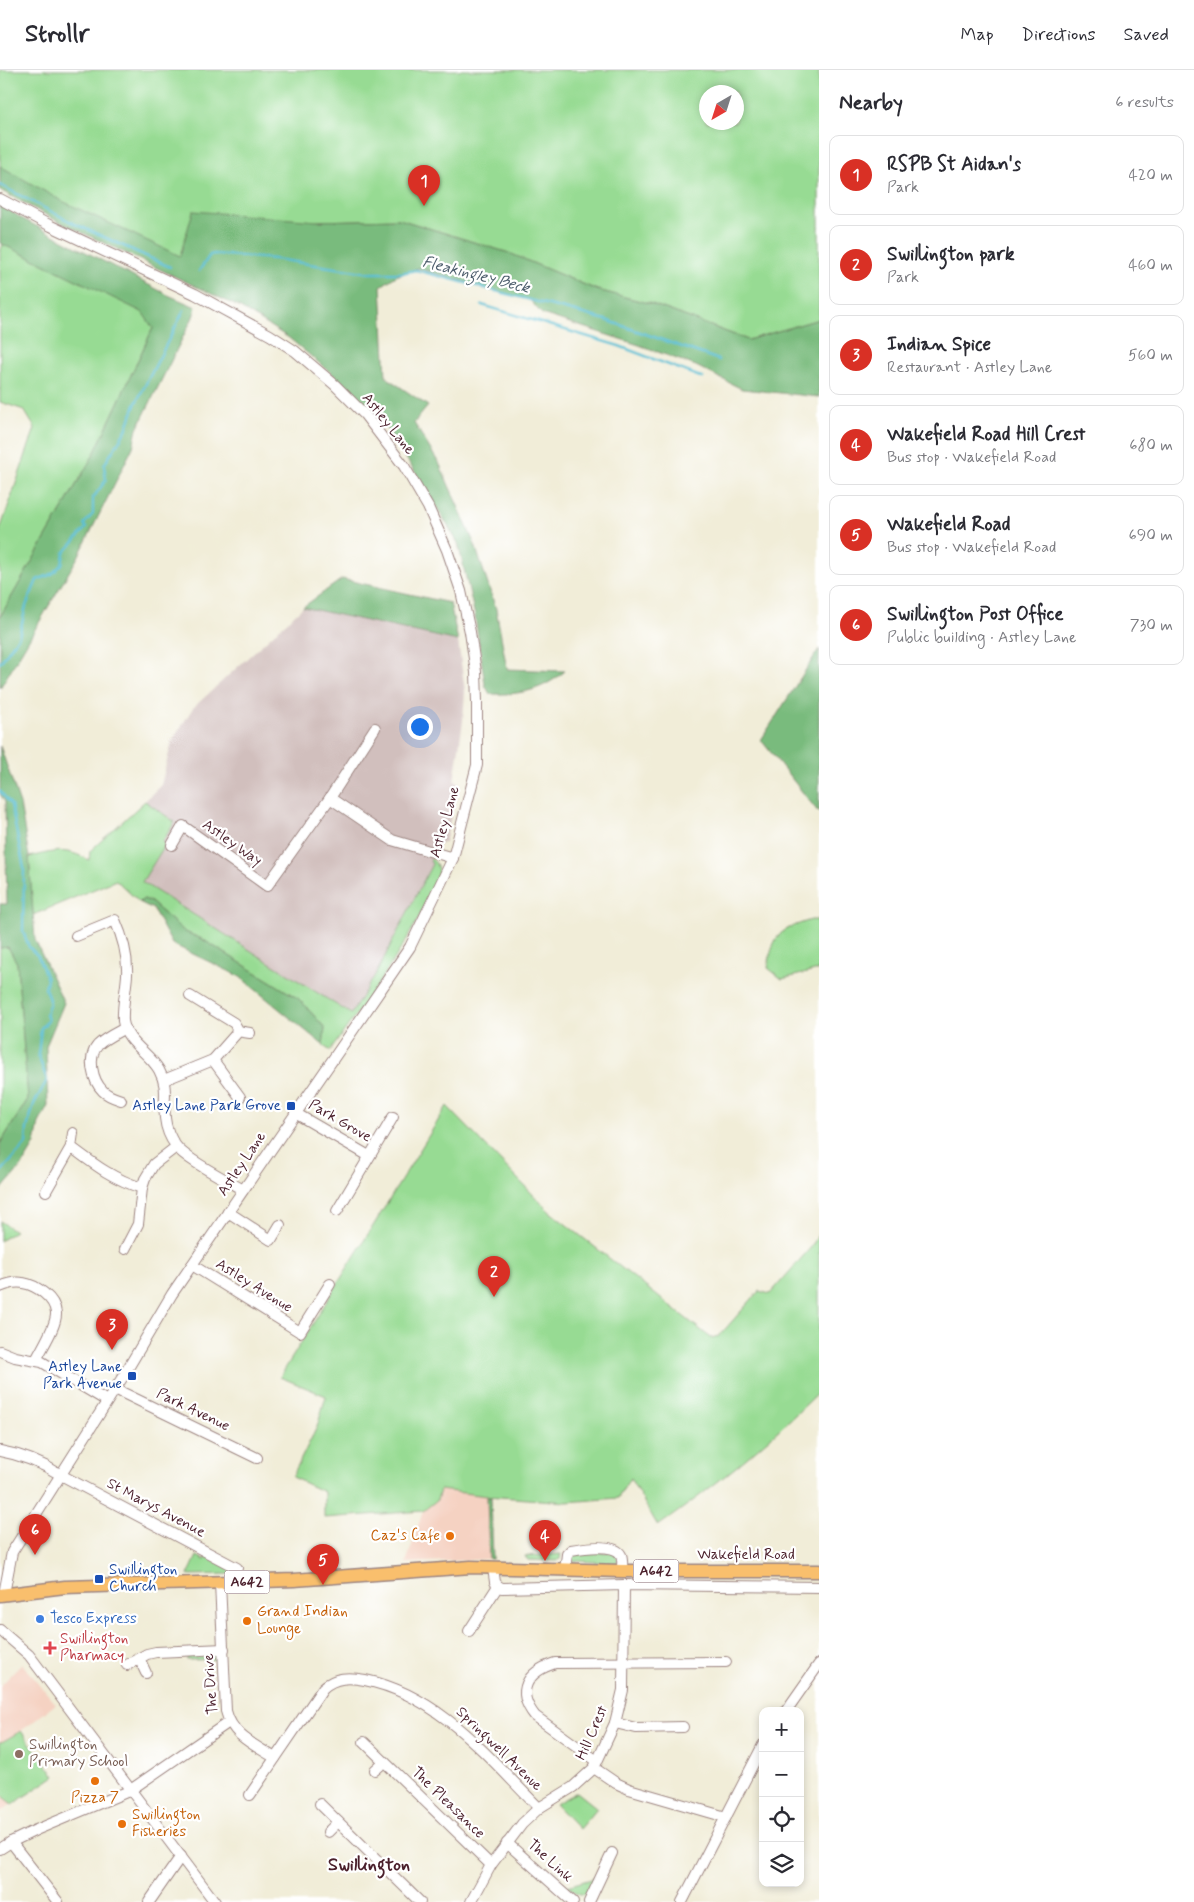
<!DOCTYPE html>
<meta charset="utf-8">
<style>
:root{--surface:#fff;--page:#f2f2f3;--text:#2b2b33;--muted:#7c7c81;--line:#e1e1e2;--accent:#d93025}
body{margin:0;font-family:Mynerve,sans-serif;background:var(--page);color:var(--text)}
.controls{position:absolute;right:15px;bottom:15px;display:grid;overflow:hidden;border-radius:10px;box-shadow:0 2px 8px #0003}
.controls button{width:45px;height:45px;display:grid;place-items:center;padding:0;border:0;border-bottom:1px solid var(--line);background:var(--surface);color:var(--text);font:25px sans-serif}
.compass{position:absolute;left:699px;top:15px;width:45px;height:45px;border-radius:50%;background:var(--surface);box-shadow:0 2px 8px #0003;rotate:219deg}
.you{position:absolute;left:419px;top:656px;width:18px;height:18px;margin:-12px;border:4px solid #fff;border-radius:50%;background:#1a73e8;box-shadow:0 0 0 8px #1a73e833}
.badge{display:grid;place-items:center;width:32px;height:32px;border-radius:50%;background:var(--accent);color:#fff;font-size:16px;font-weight:700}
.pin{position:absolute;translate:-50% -41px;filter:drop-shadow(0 1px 2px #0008)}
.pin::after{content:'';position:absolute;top:26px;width:18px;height:15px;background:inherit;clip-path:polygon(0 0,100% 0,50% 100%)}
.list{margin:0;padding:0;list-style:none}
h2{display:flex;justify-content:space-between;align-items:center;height:65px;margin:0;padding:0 20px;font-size:21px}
h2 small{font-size:16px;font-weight:400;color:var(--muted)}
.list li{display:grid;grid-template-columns:32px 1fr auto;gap:15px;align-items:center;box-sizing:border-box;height:80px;margin:0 10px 10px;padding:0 10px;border:1px solid var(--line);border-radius:10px}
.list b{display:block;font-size:19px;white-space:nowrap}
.list p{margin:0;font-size:16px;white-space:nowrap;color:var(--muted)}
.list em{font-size:16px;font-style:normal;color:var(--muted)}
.icon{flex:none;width:28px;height:28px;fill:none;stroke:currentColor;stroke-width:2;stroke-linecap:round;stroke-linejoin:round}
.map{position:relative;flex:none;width:819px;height:1832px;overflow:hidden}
header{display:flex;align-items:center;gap:30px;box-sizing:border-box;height:70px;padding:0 25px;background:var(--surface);border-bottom:1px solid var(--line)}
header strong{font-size:24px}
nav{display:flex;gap:28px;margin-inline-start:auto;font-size:18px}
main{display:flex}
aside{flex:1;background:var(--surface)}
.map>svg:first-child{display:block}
</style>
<header>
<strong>Strollr</strong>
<nav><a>Map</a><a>Directions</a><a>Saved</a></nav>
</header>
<main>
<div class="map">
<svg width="819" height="1832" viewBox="0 0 819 1832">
<rect width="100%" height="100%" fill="#fff"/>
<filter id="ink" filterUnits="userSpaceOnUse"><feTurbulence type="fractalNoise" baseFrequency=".02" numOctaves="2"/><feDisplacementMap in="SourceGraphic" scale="10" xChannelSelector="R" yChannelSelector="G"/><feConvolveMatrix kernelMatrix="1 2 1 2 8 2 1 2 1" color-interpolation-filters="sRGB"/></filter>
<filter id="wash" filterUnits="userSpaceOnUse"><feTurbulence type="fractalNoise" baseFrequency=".0096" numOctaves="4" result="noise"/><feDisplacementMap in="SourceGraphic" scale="20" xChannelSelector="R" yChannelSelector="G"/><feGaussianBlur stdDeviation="1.12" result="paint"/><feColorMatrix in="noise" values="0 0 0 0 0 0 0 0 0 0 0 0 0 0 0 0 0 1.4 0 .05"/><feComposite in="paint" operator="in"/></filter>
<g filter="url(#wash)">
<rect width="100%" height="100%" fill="#f1edd8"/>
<g fill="#f5d2c2">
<polygon points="439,1420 487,1426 489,1489 406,1493 423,1441 437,1430"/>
<polygon points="22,1594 56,1634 21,1661 55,1706 0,1742 0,1616"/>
</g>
<polygon fill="#d1bfbd" points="303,537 458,571 465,621 463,651 454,711 459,713 445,772 438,774 430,791 432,793 377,902 351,944 142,812 165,775 162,772 175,752 145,731 161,715 172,671 193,638"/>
<g fill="#97db93" stroke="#707d5f" fill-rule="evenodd">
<path d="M 0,0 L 819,0 L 819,249 L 748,270 L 652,234 L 597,220 L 509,183 L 399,149 L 317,151 L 175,206 L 54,149 L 0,120 ZM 706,22 L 736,22 L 736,52 L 706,52 Z"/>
<polygon points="3,174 143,242 153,258 94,384 0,547 0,460 35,358 24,340 0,332 0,182"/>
<path d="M 145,731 L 175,752 L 162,772 L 165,775 L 142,812 L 351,944 L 377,902 L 432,794 L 430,791 L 431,788 C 436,792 439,798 438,805 C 437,814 430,824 426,833 C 401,886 364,933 330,981 L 323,975 L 325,958 L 299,929 L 202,869 L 185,862 L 151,832 L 144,829 L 139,832 L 116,810 L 33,845 L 29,787 C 56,781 64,777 89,790 L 90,781 Z"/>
<path d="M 811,850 L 819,850 L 819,900 L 782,909 L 768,898 C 773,863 780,860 811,850 Z"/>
<polygon points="8,877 17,893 28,1029 0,1074 0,878"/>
<path d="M 447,1036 L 549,1141 L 711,1268 L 719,1266 L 759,1221 L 770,1224 L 812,1176 L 819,1163 L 819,1322 C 769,1371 716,1416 658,1456 L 630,1408 L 618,1428 L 567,1432 L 487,1426 L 440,1420 L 437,1430 L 423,1441 L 324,1448 L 324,1422 L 292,1407 L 317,1357 L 326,1326 L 280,1307 Z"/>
<polygon points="0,1151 15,1161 0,1171"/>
<polygon points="615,1482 618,1491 617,1493 573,1491 571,1490 573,1483"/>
<polygon points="561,1484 560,1489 557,1491 528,1490 526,1488 525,1486"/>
<polygon points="197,1486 205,1490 207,1486 236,1502 235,1504 188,1505"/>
<polygon points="216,1584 219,1589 187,1590 187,1585"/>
<polygon points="21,1661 55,1706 13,1734 0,1724 0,1673"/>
<polygon points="577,1722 597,1738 579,1759 555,1734"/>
<path d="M 595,1808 C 587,1827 585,1829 567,1816 Z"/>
</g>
<g fill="#79bb7d" stroke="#626d54">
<path d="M 0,96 L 62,131 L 180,186 L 193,141 L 317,151 L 399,149 L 509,183 L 597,220 L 652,234 L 748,270 L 819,249 L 819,327 L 742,319 L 696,296 L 639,275 L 542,244 L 530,230 L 418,198 L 396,206 L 381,216 L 386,307 L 428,336 L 414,353 L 440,395 L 475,475 L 496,539 L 507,599 L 565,601 C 542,621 520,625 490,624 L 485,615 L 475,546 L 458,473 L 424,416 L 386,357 L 348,317 L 289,268 L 239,237 L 54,149 L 0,120 Z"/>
<polygon points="0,134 21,148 168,225 196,237 193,247 137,359 133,377 78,487 0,618 0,547 94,384 153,258 142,242 0,173"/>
<polygon points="342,509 450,533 458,571 303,537"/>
<polygon points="819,579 819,743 761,670"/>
<polygon points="0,676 20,734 29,787 35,870 64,933 46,976 48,1036 39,1053 35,1074 21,1097 0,1121 0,1074 28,1029 17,893 8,877 0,878 0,834 7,834 5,732 0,724"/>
<polygon points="144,829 151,832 185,862 202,869 299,929 325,958 323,975 239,906 172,874 153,839 139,832"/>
<polygon points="487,1427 491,1427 493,1489 489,1489"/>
</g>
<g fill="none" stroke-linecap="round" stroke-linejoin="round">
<g stroke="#54bcd1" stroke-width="2.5">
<polyline points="0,115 75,154 170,197"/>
<polyline points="199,201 210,185 214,184 275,189 370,203 401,203 416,200 606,250 719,290"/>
<polyline points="482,235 619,276 703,308"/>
<polyline points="0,593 19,566 26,536 37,510 52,504 62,494 64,483 86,458 84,454 93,444 93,428 106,410 104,395 126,360 135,335 184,240"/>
<polyline points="0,721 11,735 24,798 23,861 29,877 38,886 47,909 45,918 50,933 46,943 48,951 41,958 38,985 47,1010 34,1034 27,1058 26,1074 0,1103"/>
</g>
</g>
</g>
<g filter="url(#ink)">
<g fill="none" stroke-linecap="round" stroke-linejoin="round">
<defs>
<g id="minor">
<polyline points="0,129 51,156 195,224 270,265 295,281 335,315 365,345 404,396 428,437 447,480 461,521 470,562 476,602 477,632 477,695 453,788 410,877 172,1224 124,1305 12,1482 4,1524"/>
<polyline points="330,728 375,658"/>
<polyline points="172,775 183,756 267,816 330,728 392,770 453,788"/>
<path d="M 76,866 L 115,850 C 123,868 128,886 127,905 C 126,920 122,936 123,951 C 126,973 149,982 159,1000 C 169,1019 163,1028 165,1048 C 166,1058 170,1068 176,1076 C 186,1090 227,1110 243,1120"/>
<polyline points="237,961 250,963"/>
<polyline points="213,990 240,1027"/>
<polyline points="164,1010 213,990 236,964 237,958 234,953 190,926"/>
<path d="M 121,1030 C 115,1028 108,1026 103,1021 C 92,1010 87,987 98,975 C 105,968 116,963 125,958"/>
<polyline points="295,1043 369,1086"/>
<polyline points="71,1077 73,1063"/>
<path d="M 46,1121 L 71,1077 C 95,1095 113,1109 142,1118"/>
<polyline points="337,1141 393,1047"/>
<polyline points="228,1142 271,1170 280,1155"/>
<polyline points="125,1179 138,1154 142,1118 145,1109 154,1094 176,1077"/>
<polyline points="192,1195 300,1262 330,1214"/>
<path d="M 0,1217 C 7,1214 15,1211 23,1213 C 36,1215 55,1228 56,1243 C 57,1255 42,1278 36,1290"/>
<polyline points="0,1281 15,1287 42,1292 107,1331"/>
<polyline points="115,1319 257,1388"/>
<path d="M 0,1381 C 23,1385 42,1393 61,1405 L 237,1498"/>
<path d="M 565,1500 L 567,1484 L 571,1480 C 582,1478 615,1473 621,1485 C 623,1489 622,1496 622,1501"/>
<path d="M 220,1513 L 226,1641 C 232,1666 255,1675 275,1688"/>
<polyline points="498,1516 502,1518 624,1515 819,1517"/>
<polyline points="0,1560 29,1585 215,1832"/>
<polyline points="469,1561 498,1516 495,1512 493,1498"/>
<polyline points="139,1588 146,1603"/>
<polyline points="127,1595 147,1584 156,1582 224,1579"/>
<polyline points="786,1641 819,1594"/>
<polyline points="615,1653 636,1658 683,1657"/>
<polyline points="364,1672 491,1795"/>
<path d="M 597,1691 L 535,1646 C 515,1621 527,1602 555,1593 L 726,1592"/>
<polyline points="594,1698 616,1713 629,1719 726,1747"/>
<polyline points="375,1700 384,1692"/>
<path d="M 250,1725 L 323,1618 C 335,1607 349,1607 365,1610 C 439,1625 488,1687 539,1738"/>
<polyline points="320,1734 420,1832"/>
<polyline points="328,1762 338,1752"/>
<polyline points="11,1772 58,1832"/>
<polyline points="507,1773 573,1832"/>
<polyline points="0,1779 11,1772 36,1760 129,1721 229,1652"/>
<polyline points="149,1832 181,1786"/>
<polyline points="471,1832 491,1795 522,1754 539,1738 573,1717 594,1698 615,1653 623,1620 624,1515"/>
<polyline points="589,1832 612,1783"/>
<polyline points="682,1832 763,1675"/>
</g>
<polyline id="major" points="0,1525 65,1517 294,1510 471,1497 622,1501 819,1501"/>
</defs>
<use href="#minor" stroke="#9e8682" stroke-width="12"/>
<use href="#major" stroke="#9e8682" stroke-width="15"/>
<use href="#minor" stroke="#fff" stroke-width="10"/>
<use href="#major" stroke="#f9bf6d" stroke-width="12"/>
</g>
</g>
<g fill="#1a4fb4" stroke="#fff" stroke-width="2">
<rect x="286" y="1031" width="10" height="10" rx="2.5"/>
<rect x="127" y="1301" width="10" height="10" rx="2.5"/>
<rect x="94" y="1504" width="10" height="10" rx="2.5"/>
</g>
<g fill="#e8710a" stroke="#fff" stroke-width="2">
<circle cx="450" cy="1466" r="5"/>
<circle cx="247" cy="1551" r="5"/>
<circle cx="95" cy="1711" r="5"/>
<circle cx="122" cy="1754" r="5"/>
</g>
<circle fill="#3f7fe0" stroke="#fff" stroke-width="2" cx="40" cy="1549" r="5"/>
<path fill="#e0444e" stroke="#fff" stroke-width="2" d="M47.5 1570.5h5v5h5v5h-5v5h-5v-5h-5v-5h5z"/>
<circle fill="#8d6e63" stroke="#fff" stroke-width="2" cx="19" cy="1684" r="5"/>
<g text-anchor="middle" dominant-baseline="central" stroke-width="4.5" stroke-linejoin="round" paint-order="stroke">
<g fill="#fff" stroke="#80626b" stroke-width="1">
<rect x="633.5" y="1489.5" width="45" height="23" rx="4"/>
<rect x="224.5" y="1500.5" width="45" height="23" rx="4"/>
</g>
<g font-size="14" font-weight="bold" fill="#4a1f2b">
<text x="656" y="1501">A642</text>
<text x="247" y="1512">A642</text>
</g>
<g font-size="15" fill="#4a1f2b" stroke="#fff">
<text transform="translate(388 354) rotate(51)">Astley Lane</text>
<text transform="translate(445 752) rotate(-74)">Astley Lane</text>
<text transform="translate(232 773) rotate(35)">Astley Way</text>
<text transform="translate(340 1051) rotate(30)">Park Grove</text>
<text transform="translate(242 1094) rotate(-56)">Astley Lane</text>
<text transform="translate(254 1216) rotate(32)">Astley Avenue</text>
<text transform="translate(193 1340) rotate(26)">Park Avenue</text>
<text transform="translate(156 1438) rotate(28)">St Marys Avenue</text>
<text x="746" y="1485">Wakefield Road</text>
<text transform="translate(211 1614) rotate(-94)">The Drive</text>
<text transform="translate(592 1663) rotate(-66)">Hill Crest</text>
<text transform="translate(499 1679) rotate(44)">Springwell Avenue</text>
<text transform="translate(448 1733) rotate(44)">The Pleasance</text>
<text transform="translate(550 1791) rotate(42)">The Link</text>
</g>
<g font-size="15" fill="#164399" stroke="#fff" text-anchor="end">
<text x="281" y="1036">Astley Lane Park Grove</text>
<text x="122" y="1297">Astley Lane<tspan x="122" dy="17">Park Avenue</tspan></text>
<text x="109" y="1500" text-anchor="start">Swillington<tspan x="109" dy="17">Church</tspan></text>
</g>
<g font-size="15" fill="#c56008" stroke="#fff" text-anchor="start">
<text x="440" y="1466" text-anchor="end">Caz's Cafe</text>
<text x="257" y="1542">Grand Indian<tspan x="257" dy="17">Lounge</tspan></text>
<text x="95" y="1728" text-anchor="middle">Pizza 7</text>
<text x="132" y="1745">Swillington<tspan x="132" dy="17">Fisheries</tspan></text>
</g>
<g font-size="15" fill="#366cbe" stroke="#fff" text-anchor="start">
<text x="50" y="1549">Tesco Express</text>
</g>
<g font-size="15" fill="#be3a42" stroke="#fff" text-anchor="start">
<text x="60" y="1569">Swillington<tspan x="60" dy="17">Pharmacy</tspan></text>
</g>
<g font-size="15" fill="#785e54" stroke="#fff" text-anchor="start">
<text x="29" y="1675">Swillington<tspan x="29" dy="17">Primary School</tspan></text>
</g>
<g font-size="16" font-style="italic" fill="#4e5e6d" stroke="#fff">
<text transform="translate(476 205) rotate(14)">Fleakingley Beck</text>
</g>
<g font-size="18" font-weight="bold" fill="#4a1f2b" stroke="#fff">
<text x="369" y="1795">Swillington</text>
</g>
</g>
</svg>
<div class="controls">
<button>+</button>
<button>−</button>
<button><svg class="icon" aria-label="locate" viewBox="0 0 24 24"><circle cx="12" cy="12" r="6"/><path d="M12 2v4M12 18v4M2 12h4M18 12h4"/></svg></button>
<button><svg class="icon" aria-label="layers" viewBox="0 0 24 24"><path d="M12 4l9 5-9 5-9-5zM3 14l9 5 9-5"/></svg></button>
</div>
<svg class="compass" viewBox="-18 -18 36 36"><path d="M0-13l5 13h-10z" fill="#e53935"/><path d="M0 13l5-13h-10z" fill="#7c7c81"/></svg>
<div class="you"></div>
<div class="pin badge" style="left:424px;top:136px">1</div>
<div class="pin badge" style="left:494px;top:1227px">2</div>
<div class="pin badge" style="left:112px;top:1280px">3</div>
<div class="pin badge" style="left:545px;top:1491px">4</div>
<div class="pin badge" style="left:323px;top:1515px">5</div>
<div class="pin badge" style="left:35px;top:1485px">6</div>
</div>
<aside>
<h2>Nearby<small>6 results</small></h2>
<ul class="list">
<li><span class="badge">1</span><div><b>RSPB St Aidan's</b><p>Park</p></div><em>420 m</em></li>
<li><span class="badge">2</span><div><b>Swillington park</b><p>Park</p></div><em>460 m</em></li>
<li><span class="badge">3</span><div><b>Indian Spice</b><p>Restaurant · Astley Lane</p></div><em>560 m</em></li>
<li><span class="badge">4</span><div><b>Wakefield Road Hill Crest</b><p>Bus stop · Wakefield Road</p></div><em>680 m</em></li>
<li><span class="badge">5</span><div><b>Wakefield Road</b><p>Bus stop · Wakefield Road</p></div><em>690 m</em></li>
<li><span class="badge">6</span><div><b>Swillington Post Office</b><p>Public building · Astley Lane</p></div><em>730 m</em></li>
</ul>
</aside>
</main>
